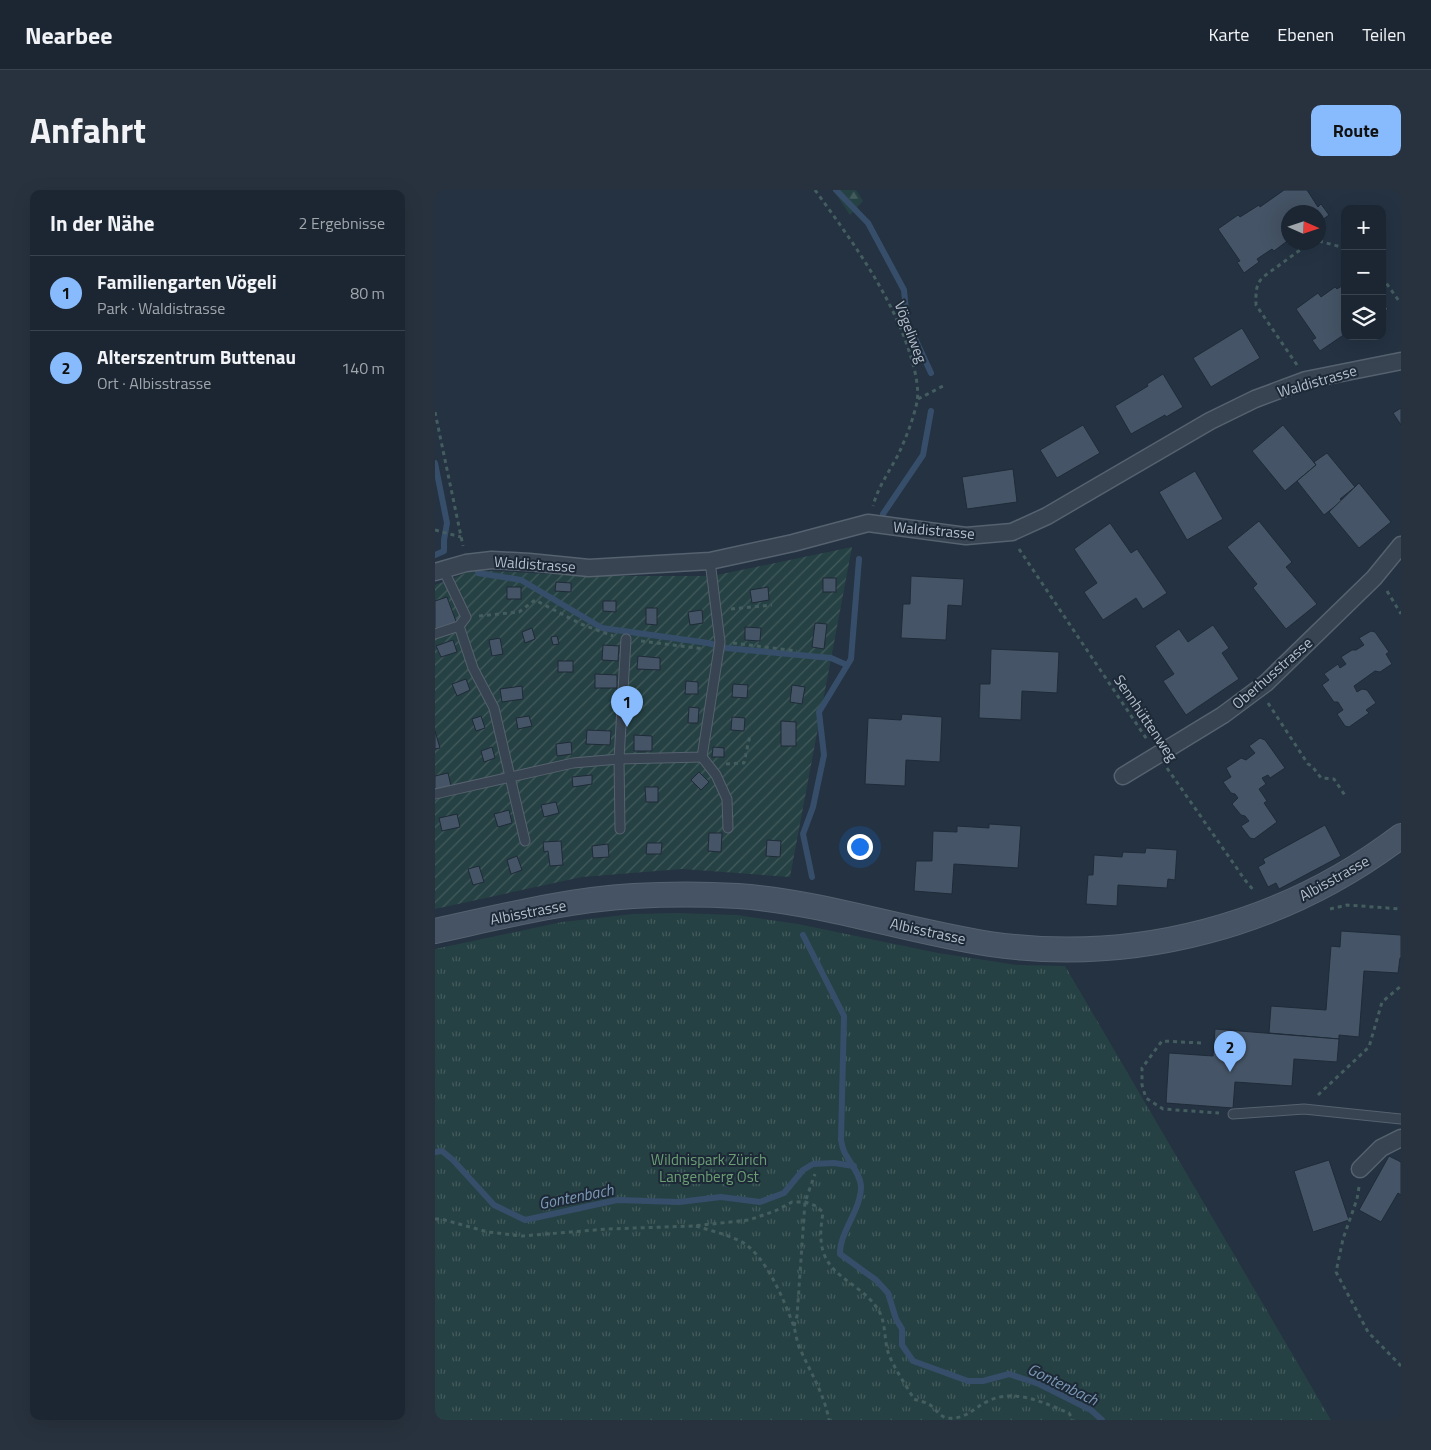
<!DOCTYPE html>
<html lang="de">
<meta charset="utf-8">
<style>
:root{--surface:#1b2632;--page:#28323e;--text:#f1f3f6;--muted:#a0a5ac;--line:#39434d;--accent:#88bbfd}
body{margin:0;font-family:"Titillium Web",sans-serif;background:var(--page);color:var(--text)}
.controls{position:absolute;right:15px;top:15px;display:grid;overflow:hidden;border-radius:10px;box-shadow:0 5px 20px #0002}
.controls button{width:45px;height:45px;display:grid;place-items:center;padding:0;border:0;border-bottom:1px solid var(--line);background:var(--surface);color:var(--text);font:25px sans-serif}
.compass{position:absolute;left:846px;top:15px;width:45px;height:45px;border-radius:50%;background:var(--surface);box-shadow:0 5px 20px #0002;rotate:93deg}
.you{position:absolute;left:424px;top:656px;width:18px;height:18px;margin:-12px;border:4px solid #fff;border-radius:50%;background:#1a73e8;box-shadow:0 0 0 8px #1a73e833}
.badge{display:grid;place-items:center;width:32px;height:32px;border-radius:50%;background:var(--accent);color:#111;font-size:16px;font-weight:700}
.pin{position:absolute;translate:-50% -41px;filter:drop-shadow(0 1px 2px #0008)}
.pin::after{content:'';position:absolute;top:26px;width:18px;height:15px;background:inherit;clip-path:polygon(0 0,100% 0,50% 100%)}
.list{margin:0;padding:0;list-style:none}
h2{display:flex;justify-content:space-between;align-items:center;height:65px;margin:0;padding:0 20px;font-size:21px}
h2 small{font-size:16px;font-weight:400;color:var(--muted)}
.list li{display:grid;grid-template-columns:32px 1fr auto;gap:15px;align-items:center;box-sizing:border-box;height:75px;padding:0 20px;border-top:1px solid var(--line)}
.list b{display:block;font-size:19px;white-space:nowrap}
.list p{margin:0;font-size:16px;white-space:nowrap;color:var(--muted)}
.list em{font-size:16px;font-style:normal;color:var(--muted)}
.icon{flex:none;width:28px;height:28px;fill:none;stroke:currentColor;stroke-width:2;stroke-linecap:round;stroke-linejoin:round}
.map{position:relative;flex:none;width:966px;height:1230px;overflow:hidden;border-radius:10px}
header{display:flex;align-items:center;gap:30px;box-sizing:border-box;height:70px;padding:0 25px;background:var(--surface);border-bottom:1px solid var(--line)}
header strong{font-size:24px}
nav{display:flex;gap:28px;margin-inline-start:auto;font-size:18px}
.intro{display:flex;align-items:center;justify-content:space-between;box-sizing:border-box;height:120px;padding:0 30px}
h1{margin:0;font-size:35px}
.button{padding:12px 22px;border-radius:10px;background:var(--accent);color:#111;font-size:18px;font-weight:700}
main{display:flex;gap:30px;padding:0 30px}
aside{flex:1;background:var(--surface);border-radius:10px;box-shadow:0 5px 20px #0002}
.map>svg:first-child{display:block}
</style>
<header>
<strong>Nearbee</strong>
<nav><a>Karte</a><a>Ebenen</a><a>Teilen</a></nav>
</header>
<div class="intro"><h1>Anfahrt</h1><a class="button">Route</a></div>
<main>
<aside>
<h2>In der Nähe<small>2 Ergebnisse</small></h2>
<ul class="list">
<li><span class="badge">1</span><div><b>Familiengarten Vögeli</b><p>Park · Waldistrasse</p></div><em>80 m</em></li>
<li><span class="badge">2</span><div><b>Alterszentrum Buttenau</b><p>Ort · Albisstrasse</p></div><em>140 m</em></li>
</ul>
</aside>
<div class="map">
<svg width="966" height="1230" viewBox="0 0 966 1230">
<defs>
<pattern id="forest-firs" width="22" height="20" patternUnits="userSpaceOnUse" patternTransform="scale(1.25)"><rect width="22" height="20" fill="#264143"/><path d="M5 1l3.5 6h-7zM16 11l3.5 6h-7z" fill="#435b5d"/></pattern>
<pattern id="park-tufts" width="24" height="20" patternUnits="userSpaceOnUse" patternTransform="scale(1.25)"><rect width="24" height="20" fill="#264143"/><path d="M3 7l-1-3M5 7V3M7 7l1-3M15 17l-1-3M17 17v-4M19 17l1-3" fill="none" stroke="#435b5d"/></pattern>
<pattern id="garden-furrows" width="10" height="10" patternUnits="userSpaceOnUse" patternTransform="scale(1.25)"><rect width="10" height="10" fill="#264143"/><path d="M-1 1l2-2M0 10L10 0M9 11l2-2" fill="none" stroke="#435b5d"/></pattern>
</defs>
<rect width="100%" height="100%" fill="#243242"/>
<polygon fill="url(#forest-firs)" points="398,0 421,0 428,11 415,25"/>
<polygon fill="url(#park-tufts)" points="243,723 302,725 363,734 503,763 582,775 630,776 896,1230 0,1230 0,759 127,732 198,724"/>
<polygon fill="url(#garden-furrows)" points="417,357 355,687 247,679 147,687 0,719 0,395 39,380 149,386 277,386"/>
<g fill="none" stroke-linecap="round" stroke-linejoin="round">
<g stroke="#374e6a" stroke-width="6">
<polyline points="401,0 433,33 469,100 472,131 496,183"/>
<polyline points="0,273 12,333 9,350 9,361 0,365"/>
<polyline points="448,324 488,265 496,221"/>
<polyline points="43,383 86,390 167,438 273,453 291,458 396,468 412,475"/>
<polyline points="377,687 368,644 378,617 389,565 384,522 416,469 424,369"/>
<path d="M 368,745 L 409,826 L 406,950 C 407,955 408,961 411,965 C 416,974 426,986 426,997 C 426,1020 404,1043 405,1064 L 441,1090 L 453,1103 L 461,1129 L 467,1139 L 467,1155 L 478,1171 L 533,1191 L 548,1191 L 574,1184 L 604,1194 L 656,1220 L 667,1230"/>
<polyline points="0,962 7,961 18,970 59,1015 90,1030 182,1010 244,1012 286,1007 325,1012 349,1003 368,980 378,974 399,973 419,976"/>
</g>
</g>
<g fill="#455466" stroke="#1f2b38">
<polygon points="849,0 872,0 883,17 886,14 894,25 884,32 884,22 854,22 854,52 857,52 853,55 851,52 839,61 837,59 822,69 824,72 809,83 802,72 805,71 783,39 803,25 805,27 824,15 825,17"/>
<polygon points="910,94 910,144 885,161 877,150 881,148 861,119 883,103 886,107 900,97 902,99"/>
<polygon points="947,111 953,119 947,124"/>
<polygon points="807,138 825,168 776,197 758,168"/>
<polygon points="728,184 748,217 731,227 730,225 696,244 680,216 713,196 712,194"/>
<polygon points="966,218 966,235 958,223"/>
<polygon points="648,235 665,263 622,288 605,260"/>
<polygon points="848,235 881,275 850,301 817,261"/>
<polygon points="892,263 920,297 905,309 907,311 889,325 862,291 881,275 879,272"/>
<polygon points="578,279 582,312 532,319 527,287"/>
<polygon points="760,281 788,329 752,350 724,302"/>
<polygon points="924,293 956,332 924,358 894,322"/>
<polygon points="824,331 857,372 851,377 882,414 851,439 818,398 822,394 792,357"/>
<polygon points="675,333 696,363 702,359 732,403 708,419 701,408 668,430 649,402 662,393 639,359"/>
<polygon points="476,386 529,389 527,416 513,415 511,450 466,448 468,414 475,414"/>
<rect x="388" y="388" width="13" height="14"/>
<polygon points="121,392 136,393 136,402 120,401"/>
<rect x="72" y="397" width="14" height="12"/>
<polygon points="333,397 334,410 317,413 315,400"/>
<polygon points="12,407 22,434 0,441 0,411"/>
<polygon points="168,411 181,411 181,422 168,421"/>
<polygon points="211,418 222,418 222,435 211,434"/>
<polygon points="267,420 268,433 255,435 253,422"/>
<polygon points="380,433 392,434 389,459 377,457"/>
<polygon points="778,435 794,458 787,463 804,489 751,525 728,491 739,484 720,456 744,439 753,452"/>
<polygon points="310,437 326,438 325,451 310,450"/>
<polygon points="97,438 100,449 90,453 87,442"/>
<polygon points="936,441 940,442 954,462 951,464 957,474 945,482 940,481 919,496 922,502 927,499 932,500 941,513 931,520 934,523 914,537 910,536 902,524 908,520 903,512 899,512 887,495 894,490 889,484 903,474 905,478 911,474 906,467 917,460 921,460 929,455 924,448"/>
<polygon points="122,446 124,454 118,455 116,447"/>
<polygon points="65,448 68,464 57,466 54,450"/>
<polygon points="18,450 22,462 6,467 1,456"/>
<polygon points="168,455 184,456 183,471 167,470"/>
<polygon points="556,459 624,462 622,503 587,501 586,530 544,528 545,494 555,494"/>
<polygon points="203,466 225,468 225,480 202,479"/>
<rect x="123" y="471" width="15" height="11"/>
<polygon points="160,484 182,485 182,498 160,498"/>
<polygon points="31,489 35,500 22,506 17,494"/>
<polygon points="251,491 263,492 263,504 250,504"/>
<polygon points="298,494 313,495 312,508 297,507"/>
<polygon points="357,495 370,497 367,514 355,512"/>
<polygon points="87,496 88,509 67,512 65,499"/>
<polygon points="254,517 264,518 263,533 253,533"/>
<polygon points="467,524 507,527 505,572 471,570 470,596 430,594 433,528 466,530"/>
<polygon points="46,526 50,538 41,541 37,529"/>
<polygon points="94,526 97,536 83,539 81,528"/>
<polygon points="297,527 310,528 309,541 296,540"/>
<polygon points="346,531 361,532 361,556 346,556"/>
<polygon points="152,540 176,541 175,555 151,554"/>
<polygon points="0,541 5,558 0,559"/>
<polygon points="199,545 217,546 217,561 199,561"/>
<polygon points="825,548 830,550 850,578 835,588 833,585 827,588 831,594 824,599 832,611 829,613 842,632 819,649 815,648 806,636 814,631 810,626 806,625 797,614 803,608 800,604 796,603 788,592 796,587 791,578 806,568 811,570 820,563 814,556"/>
<polygon points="136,552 137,564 122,566 121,554"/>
<polygon points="57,557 60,568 49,572 46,561"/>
<polygon points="278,557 289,558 289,567 277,567"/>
<polygon points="264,582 274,592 266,600 256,590"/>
<polygon points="13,583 16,596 0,600 0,586"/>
<polygon points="157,585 157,594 138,597 137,587"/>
<polygon points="210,597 223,597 223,612 211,612"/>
<polygon points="121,612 124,623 109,627 106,615"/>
<polygon points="74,620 77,633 63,637 59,624"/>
<polygon points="22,624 25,637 7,641 4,628"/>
<polygon points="554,634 586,636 583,678 519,674 517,704 479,701 481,671 497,671 498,641 522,642 522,636 554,638"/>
<polygon points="890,635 906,666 844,699 841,693 833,697 823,677 830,673 828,669"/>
<polygon points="274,643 287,643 286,662 273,661"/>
<polygon points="332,650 346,651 345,667 331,666"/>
<polygon points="126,651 128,675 115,676 113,661 109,662 108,652"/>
<polygon points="212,653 227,653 226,664 211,664"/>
<polygon points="173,654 174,667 158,668 157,656"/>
<polygon points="711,658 742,660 740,690 733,689 732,698 683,695 682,716 651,714 653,685 658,685 659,665 687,667 688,662 710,663"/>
<polygon points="82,666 87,680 76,684 72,670"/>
<polygon points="44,676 49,692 38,695 33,679"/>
<polygon points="906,741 966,745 966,768 965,768 963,783 929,781 924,847 904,845 904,849 834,843 836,816 891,820 896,756 905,757"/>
<polygon points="780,839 904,849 902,872 859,869 857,896 800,892 798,918 731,913 734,863 778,866"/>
<polygon points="954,966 966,972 966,1005 963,1003 946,1032 924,1020"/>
<polygon points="894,970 914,1030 878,1042 859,981"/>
</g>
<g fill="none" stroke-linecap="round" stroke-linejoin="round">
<defs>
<g id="service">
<polyline points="24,436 38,478 59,518 90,651"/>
<polyline points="0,444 24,436 31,427 8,379"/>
<polyline points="267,567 281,585 292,609 293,638"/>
<polyline points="0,604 138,573 184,569 267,567 285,452 275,371"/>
<polyline points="185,639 184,569 191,449"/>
<polyline points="798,924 869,919 966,929"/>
</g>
<g id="minor">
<polyline points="0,382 31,373 57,370 94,372 154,378 275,371 358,353 433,333 531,346 577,342 612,326 775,231 820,209 871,190 966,171"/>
<polyline points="688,586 788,525 831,493 939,388 966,355"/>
<polyline points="925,979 946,958 966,948"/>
</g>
<path id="secondary" d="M 0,741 C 65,727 131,710 198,706 C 233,704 268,704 303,706 C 388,712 470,741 555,754 C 701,775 849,735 966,646"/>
</defs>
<use href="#service" stroke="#56626f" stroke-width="11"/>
<use href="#minor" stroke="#56626f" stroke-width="19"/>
<use href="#secondary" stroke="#56626f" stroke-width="26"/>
<g stroke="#445d5f" stroke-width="3" stroke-dasharray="4 4" stroke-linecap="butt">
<path d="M 380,0 C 419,54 460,109 478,174 C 481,185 484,200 482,212 C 478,230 471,248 463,265 C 454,282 443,297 438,316"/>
<polyline points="884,51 910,58"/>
<polyline points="947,87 964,111 966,110"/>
<path d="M 862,175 L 821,115 C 821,104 820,95 828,87 L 876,52"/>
<polyline points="483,209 510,195"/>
<polyline points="0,222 28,356"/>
<polyline points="0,340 26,347"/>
<polyline points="584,359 713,551"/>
<polyline points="952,401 966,424"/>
<polyline points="296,419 337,415"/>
<polyline points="44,426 84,422 100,410 146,434 178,446"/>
<polyline points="206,451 269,459"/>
<polyline points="298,453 362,461"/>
<polyline points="833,513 873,574 877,576 886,588 899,589 911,607"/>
<polyline points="291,574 309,573 315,545"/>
<polyline points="732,578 810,690 820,702"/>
<polyline points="895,719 912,715 966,719"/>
<polyline points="766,853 727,851 707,878 707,895 711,908 728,919 784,923"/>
<polyline points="883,905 934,857 947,812 966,796"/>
<polyline points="924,997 922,1009 908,1049 901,1082 933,1142 966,1176"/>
<path d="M 0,1029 L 6,1029 L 53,1042 L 87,1046 L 172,1039 L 258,1036 L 314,1030 L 340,1021 L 357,1012 L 370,1012 L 381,1016 L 388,1022 C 387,1031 385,1040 386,1049 C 388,1088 426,1091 444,1121 C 451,1134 449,1149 453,1162 C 458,1177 471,1195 479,1209 C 484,1211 490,1212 494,1214 C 500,1218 505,1227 512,1228 C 531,1230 538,1218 553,1211 C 580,1198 609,1213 634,1223 L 638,1230"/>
<path d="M 261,1036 C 276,1041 291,1044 305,1051 C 330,1063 350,1112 359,1137 C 361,1144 362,1153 365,1159 C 376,1183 389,1204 394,1230"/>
<polyline points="359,1136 362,1126 370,1012 380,984"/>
</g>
<use href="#service" stroke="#384451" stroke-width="9"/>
<use href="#minor" stroke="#384451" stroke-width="16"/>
<use href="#secondary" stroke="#465365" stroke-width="24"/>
</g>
<g text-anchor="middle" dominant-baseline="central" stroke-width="4" stroke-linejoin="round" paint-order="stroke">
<g font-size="15" fill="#b5bfcc" stroke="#1d2937">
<text transform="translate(476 142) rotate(69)">Vögeliweg</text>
<text transform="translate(882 191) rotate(-16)">Waldistrasse</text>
<text transform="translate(499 340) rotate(5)">Waldistrasse</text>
<text transform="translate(100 374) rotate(4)">Waldistrasse</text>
<text transform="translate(837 483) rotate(-41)">Oberhusstrasse</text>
<text transform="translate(711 528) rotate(56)">Sennhüttenweg</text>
<text transform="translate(899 688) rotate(-29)">Albisstrasse</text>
<text transform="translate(93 722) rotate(-11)">Albisstrasse</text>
<text transform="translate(493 741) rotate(12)">Albisstrasse</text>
</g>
<g font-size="15" fill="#6b9e74" stroke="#1d2937">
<text x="274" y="969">Wildnispark Zürich<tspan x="274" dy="17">Langenberg Ost</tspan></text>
</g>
<g font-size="16" font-style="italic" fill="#7b97b4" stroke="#1d2937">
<text transform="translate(141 1006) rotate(-11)">Gontenbach</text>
<text transform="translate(628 1194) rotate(26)">Gontenbach</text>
</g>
</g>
</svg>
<div class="controls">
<button>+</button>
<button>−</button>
<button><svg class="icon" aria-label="layers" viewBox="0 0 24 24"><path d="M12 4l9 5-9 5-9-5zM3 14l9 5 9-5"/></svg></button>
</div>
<svg class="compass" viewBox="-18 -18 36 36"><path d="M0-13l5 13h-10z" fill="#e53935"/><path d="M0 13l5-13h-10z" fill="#a0a5ac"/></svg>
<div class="you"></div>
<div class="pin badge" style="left:192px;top:537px">1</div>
<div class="pin badge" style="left:795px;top:882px">2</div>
</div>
</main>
